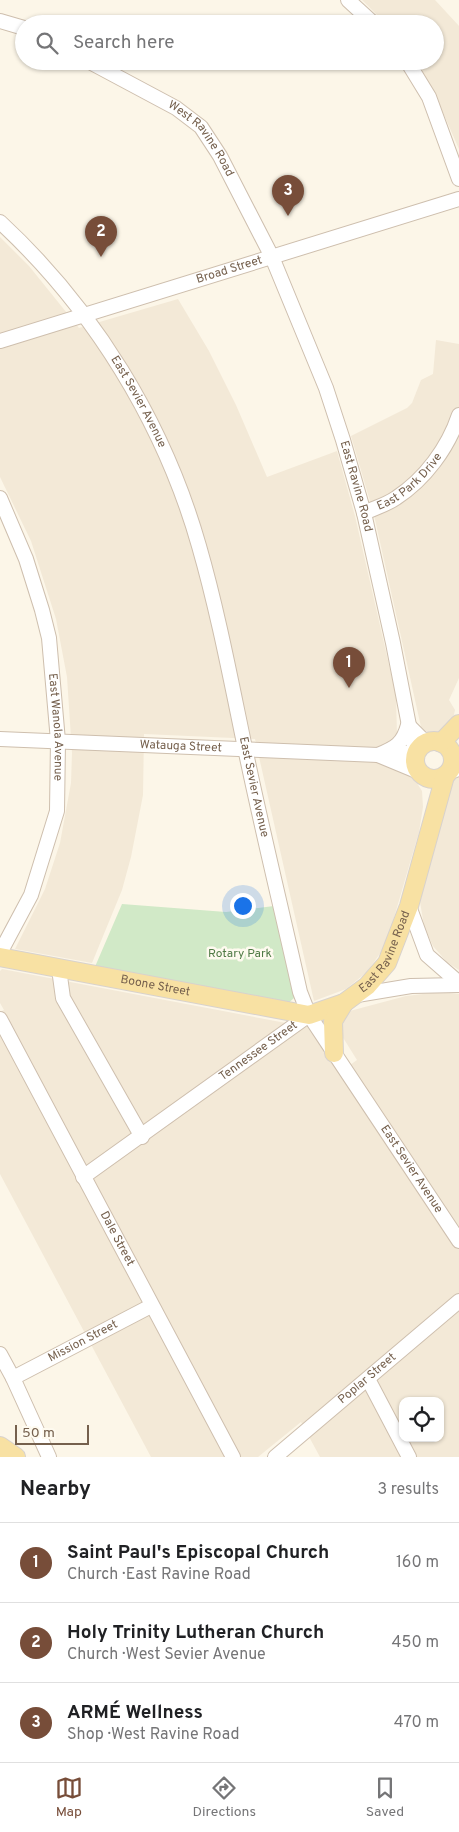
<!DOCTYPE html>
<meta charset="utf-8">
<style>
:root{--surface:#fff;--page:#f2f2f2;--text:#202124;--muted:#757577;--line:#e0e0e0;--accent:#774d39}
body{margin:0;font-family:Overpass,sans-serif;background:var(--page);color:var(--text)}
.controls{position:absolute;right:15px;bottom:15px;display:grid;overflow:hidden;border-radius:10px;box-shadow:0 1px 4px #0004}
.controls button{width:45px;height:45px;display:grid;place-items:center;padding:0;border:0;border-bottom:1px solid var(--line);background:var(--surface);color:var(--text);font:25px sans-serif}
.scale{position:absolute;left:15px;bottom:12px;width:74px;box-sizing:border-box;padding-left:5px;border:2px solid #75604d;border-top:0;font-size:14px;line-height:18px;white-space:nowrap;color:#75604d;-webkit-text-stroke:4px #fefaef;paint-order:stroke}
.you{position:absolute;left:242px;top:905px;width:18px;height:18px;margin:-12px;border:4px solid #fff;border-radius:50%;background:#1a73e8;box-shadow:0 0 0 8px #1a73e833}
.badge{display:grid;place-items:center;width:32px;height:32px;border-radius:50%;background:var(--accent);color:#fff;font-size:16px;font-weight:700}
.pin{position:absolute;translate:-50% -41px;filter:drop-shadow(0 1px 2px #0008)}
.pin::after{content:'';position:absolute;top:26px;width:18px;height:15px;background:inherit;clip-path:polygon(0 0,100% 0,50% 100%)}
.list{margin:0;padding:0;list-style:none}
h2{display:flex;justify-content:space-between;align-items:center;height:65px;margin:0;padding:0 20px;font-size:21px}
h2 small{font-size:16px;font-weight:400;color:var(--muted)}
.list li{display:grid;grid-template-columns:32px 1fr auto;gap:15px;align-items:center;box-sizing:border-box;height:80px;padding:0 20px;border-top:1px solid var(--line)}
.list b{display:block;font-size:19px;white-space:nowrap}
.list p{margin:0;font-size:16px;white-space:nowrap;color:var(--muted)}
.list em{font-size:16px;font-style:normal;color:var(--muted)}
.icon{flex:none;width:28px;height:28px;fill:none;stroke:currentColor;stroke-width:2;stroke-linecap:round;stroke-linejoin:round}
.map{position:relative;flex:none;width:459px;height:1457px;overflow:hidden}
.search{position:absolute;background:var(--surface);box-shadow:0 1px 4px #0004;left:15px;right:15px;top:15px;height:55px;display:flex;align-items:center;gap:12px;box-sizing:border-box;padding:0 18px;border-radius:28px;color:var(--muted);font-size:19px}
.sheet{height:305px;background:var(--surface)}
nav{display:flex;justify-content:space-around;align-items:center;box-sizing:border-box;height:70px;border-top:1px solid var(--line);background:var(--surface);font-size:14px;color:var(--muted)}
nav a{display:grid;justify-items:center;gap:2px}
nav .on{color:var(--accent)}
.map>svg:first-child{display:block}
</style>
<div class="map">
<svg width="459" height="1457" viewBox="0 0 459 1457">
<rect width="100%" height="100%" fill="#fcf6e8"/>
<g fill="#f3e9d7" fill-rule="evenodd">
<polygon points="362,0 435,0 459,26 459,149 437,99 415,61 435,61 435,24 386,24"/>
<polygon points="0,237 29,266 79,328 178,299 209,351 236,405 267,477 337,451 355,516 392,678 396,697 397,735 413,777 422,791 423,807 419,832 386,945 367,972 346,989 314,1001 255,739 144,734 143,795 131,857 122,890 92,963 15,949 45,889 60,843 71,783 72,753 67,677 56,619 31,541 0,477"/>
<polygon points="436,340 459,344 459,678 449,700 455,710 452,723 437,735 430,735 421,727 374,515 351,436 407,408 412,403 421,380 433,374"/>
<polygon points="459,775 459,970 447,962 433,946 424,926 420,902 452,780"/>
<path d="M 2,969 L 307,1027 L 339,1073 L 357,1060 L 337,1028 L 346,1012 L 406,996 L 440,992 L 459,994 L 459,1457 L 320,1457 L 301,1422 L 258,1457 L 151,1457 L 0,1174 L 0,1012 L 4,1010 L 0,1003 L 0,971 ZM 403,1401 L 440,1401 L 440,1438 L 403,1438 Z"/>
</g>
<polygon fill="#d1e9c7" points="122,904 226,912 274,906 294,998 285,1006 94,969"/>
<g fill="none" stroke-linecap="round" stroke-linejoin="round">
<defs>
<g id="minor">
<polyline points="348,0 374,24"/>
<polyline points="0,21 24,28"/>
<path id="s1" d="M 88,61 L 176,108 L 201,127 L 220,156 L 272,257 L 326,388 L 343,440 L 364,513 L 393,643 L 412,741 L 419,750"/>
<polyline points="407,61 429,97 459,179"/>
<path id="s2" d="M 0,222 C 94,309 164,423 199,546 C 218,612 231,681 245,748 C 262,830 282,911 300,992 L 309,1015 L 459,1241"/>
<path id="s3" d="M 0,341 L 459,199"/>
<path id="s4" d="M 0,498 L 26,559 L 42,610 L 49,638 L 58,741 L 57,811 L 31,895 L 0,953"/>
<path id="s5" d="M 364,513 C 374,508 386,505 396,498 C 425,479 448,448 459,415"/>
<polyline points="409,726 422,739 430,742"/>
<path id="s6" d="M 0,739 L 378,755 L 419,772"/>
<path d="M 378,755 C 395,748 403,744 408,725"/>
<polyline points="384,755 417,752"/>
<polyline points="453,755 459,756"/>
<polyline points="449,772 459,769"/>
<polyline points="409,906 427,955 459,983"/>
<polyline points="59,969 63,998 142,1137"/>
<polyline points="357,995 411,986 459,985"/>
<path id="s7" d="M 0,1019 L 233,1457"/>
<path id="s8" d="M 83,1177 L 309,1015"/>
<polyline points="0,1354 13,1378 49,1457"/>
<path id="s9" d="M 13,1378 L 151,1306"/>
<polyline points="368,1379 409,1457"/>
<path id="s10" d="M 275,1457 L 459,1301"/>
</g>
<g id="major">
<circle cx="434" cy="760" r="19"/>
<polyline points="441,743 459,724"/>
<path id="s11" d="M 0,957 L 309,1015 L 344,1003 L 367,986 L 387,963 L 409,906 L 445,776"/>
<polyline points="334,1053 333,1021 344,1003"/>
<polyline points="0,1446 16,1457"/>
</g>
</defs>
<use href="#minor" stroke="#cebfae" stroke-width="16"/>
<use href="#major" stroke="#d8d2cd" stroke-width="20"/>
<use href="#minor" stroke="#fff" stroke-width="14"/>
<use href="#major" stroke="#f8e1a3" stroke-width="18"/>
</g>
<g text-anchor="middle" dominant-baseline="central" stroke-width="5" stroke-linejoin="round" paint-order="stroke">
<g font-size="12" fill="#75604d" stroke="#fefaef">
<text stroke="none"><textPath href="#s1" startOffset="140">West Ravine Road</textPath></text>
<text stroke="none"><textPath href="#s3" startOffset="240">Broad Street</textPath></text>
<text stroke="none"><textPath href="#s2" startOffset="228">East Sevier Avenue</textPath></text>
<text stroke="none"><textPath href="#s5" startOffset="56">East Park Drive</textPath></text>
<text stroke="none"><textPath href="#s1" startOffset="524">East Ravine Road</textPath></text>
<text stroke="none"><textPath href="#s4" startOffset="238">East Wanola Avenue</textPath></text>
<text stroke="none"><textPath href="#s6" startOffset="181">Watauga Street</textPath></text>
<text stroke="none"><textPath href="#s2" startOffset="632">East Sevier Avenue</textPath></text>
<text stroke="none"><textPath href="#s11" startOffset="419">East Ravine Road</textPath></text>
<text stroke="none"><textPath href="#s11" startOffset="158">Boone Street</textPath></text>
<text stroke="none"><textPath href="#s8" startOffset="216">Tennessee Street</textPath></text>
<text stroke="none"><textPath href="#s2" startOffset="1052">East Sevier Avenue</textPath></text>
<text stroke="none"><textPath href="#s7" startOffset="249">Dale Street</textPath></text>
<text stroke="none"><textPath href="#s9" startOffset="79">Mission Street</textPath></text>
<text stroke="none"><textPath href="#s10" startOffset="121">Poplar Street</textPath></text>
</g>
<g font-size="12" fill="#4f7a45" stroke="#fefaef">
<text x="240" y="954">Rotary Park</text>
</g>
</g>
</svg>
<div class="controls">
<button><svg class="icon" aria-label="locate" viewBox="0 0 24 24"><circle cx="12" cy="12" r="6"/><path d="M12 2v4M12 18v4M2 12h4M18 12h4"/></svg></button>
</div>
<div class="scale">50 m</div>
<div class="you"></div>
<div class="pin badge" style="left:349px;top:688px">1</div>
<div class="pin badge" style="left:101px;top:257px">2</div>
<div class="pin badge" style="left:288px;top:216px">3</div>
<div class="search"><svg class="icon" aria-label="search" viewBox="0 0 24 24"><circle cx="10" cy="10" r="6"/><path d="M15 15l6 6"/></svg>Search here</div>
</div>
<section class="sheet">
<h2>Nearby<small>3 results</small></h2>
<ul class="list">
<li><span class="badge">1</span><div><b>Saint Paul's Episcopal Church</b><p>Church · East Ravine Road</p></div><em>160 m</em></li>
<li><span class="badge">2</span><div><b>Holy Trinity Lutheran Church</b><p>Church · West Sevier Avenue</p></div><em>450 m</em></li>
<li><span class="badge">3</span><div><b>ARMÉ Wellness</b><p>Shop · West Ravine Road</p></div><em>470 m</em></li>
</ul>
</section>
<nav>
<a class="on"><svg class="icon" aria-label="map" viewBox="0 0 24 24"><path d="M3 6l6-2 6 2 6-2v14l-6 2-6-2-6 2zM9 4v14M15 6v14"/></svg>Map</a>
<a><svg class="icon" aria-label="directions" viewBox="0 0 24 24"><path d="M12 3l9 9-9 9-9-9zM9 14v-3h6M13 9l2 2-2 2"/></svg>Directions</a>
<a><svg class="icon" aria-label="saved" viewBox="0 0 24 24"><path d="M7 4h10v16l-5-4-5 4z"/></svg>Saved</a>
</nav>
